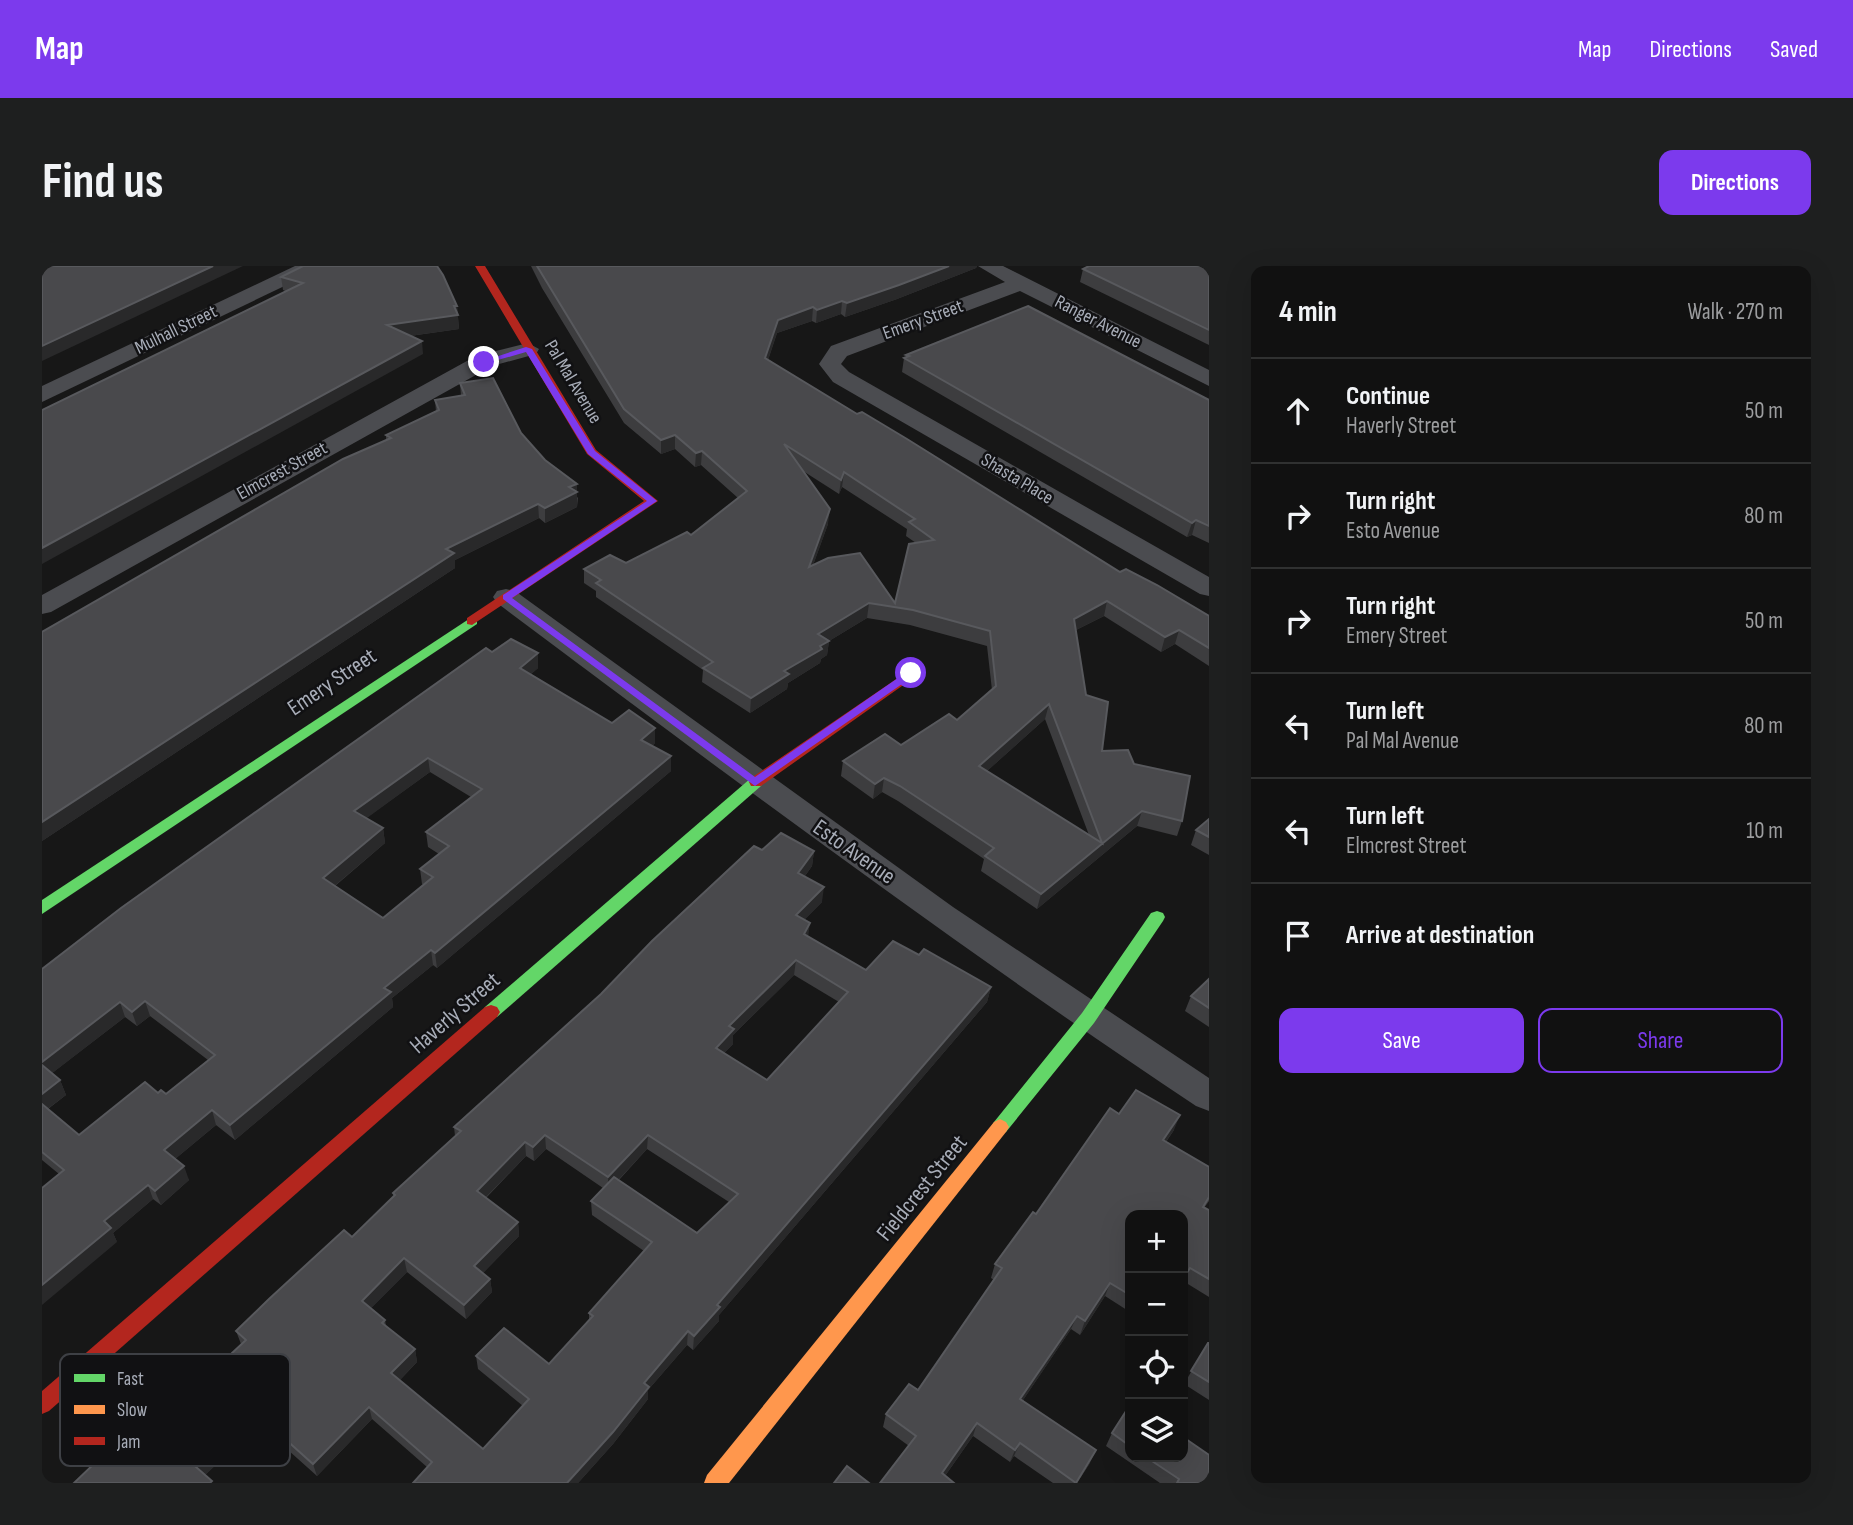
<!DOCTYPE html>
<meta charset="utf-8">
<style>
:root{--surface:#111;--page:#1e1f1f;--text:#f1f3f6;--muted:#9c9d9f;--line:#303131;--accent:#7c3aed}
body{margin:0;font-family:"Sofia Sans Condensed",sans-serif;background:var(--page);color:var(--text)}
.controls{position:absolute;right:21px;bottom:21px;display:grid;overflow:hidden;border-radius:14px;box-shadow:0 7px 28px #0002}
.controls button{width:63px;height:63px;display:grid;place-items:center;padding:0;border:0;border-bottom:2px solid var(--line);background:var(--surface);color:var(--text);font:35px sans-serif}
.stop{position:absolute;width:21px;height:21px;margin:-16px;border:5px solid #7c3aed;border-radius:50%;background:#fff}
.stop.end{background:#7c3aed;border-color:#fff;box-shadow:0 2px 7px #0008}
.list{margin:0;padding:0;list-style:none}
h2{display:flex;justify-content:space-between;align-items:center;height:91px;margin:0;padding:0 28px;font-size:30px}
h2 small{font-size:23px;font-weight:400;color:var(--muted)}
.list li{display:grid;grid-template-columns:46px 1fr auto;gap:21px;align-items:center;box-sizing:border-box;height:105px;padding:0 28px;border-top:2px solid var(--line)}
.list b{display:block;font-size:26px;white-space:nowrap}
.list p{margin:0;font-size:23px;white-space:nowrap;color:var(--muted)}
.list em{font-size:23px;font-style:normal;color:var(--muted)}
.actions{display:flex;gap:14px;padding:21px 28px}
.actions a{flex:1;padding:16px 0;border:2px solid var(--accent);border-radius:14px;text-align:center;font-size:24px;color:var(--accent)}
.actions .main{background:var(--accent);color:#fff}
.icon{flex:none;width:38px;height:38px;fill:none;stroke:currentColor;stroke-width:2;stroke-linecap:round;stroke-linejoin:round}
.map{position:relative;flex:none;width:1167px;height:1217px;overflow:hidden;border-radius:14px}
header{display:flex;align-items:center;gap:42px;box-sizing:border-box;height:98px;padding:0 35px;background:var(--accent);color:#fff}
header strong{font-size:33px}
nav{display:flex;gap:38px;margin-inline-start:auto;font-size:24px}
.intro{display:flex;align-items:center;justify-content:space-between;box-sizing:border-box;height:168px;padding:0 42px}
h1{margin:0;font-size:49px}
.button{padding:18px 32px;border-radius:14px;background:var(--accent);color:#fff;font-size:24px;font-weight:700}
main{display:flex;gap:42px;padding:0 42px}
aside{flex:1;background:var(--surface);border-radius:14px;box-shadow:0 7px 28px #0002}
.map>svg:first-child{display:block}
</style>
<header>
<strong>Map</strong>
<nav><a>Map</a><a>Directions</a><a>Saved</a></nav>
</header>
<div class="intro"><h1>Find us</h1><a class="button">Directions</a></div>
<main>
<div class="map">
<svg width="1167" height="1217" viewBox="0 0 1167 1217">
<rect width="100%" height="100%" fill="#171717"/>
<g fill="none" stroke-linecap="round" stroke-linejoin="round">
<g fill="#4b4c50" fill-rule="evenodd">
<polygon points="253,0 279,0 276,4 0,136 0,120"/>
<polygon points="936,0 961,0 1167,104 1167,120 978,25 805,90 799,98 807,106 1167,311 1167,330 1158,328 791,116 777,98 789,80 963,16"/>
<polygon points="486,77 497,83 494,88 450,100 9,346 0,348 0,329 434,90"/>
<path d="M 464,323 L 473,325 L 911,641 L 1167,812 L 1167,845 L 1154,840 C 915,681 685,509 455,337 L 451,331 L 455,325 Z"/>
</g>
<g fill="#63d668" fill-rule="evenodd">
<polygon points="430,351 435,352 435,358 0,648 0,634"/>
<polygon points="714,511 721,516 719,520 455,751 443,751 440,746 443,741 709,512"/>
<polygon points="1115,645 1121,647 1123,651 1121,655 1052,757 964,866 958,869 952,866 949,861 952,856 1040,747 1109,647"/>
</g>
<polygon fill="#ff974d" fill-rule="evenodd" points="958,853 964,856 967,861 964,866 687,1217 662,1217 665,1209 952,856"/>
<g fill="#b3261e" fill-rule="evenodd">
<polygon points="433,0 443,0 554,184 616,235 430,359 425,358 425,352 602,235 545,188"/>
<polygon points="869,403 876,407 874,410 719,520 709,520 707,516 709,512"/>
<polygon points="449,739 455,741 458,746 455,751 7,1145 0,1148 0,1125 443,741"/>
</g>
</g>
<g fill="#3d3d3f" fill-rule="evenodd">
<path d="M 489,0 L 935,0 L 934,2 L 855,33 L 803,51 L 799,48 L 774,57 L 770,55 L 735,67 L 726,94 L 1078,306 L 1167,350 L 1167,400 L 1133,378 L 1119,386 L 1062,350 L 1034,364 L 1044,429 L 1060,485 L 1092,498 L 1140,555 L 1135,570 L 1095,560 L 995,643 L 939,605 L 942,593 L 856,535 L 840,526 L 831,533 L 799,510 L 801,495 L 859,479 L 915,454 L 950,424 L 945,380 L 868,359 L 825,352 L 787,375 L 785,389 L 779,393 L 778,397 L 746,417 L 745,423 L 708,447 L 660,416 L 661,404 L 554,331 L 554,325 L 542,317 L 542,303 L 584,297 L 649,269 L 696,232 L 659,199 L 653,201 L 633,183 L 619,188 L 582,157 L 500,22 ZM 761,205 L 797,228 L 800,221 L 865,263 L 864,270 L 874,277 L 853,337 L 771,299 L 786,258 ZM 1003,453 L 1047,569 L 945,505 Z"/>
<polygon points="1167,0 1167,79 1038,16 1041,3"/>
<polygon points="239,11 415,40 417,63 368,70 381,88 241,24"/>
<polygon points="864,89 1167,134 1167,277 1150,269 1145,271 860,106 862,92 864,92"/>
<polygon points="418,117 479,167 536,232 535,241 503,257 497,252 413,294 413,302 0,575 0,366 344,174 344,169 394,146 393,134 419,130"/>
<path d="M 450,386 L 496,402 L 489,408 L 570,457 L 613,462 L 613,477 L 610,480 L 629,505 L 395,702 L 391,699 L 350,732 L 351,741 L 193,874 L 174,859 L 133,893 L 147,914 L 119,939 L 111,933 L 71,967 L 75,976 L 17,908 L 0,894 L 0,703 ZM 388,506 L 429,531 L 384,566 L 386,581 L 397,588 L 378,603 L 380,618 L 382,619 L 341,652 L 293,620 L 343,577 L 341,562 L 324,552 ZM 108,750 L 166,794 L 124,828 L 116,827 L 37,869 L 6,843 L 24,829 L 18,814 L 10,807 L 83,751 L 95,760 Z"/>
<polygon points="1167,553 1167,589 1149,579 1154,564"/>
<path d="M 720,584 L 772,585 L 770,600 L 763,610 L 780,636 L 762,654 L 766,670 L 824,704 L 877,689 L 949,721 L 945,736 L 677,1049 L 677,1055 L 651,1084 L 645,1079 L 606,1124 L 606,1133 L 571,1178 L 536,1217 L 371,1217 L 385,1201 L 330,1153 L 275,1210 L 217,1158 L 163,1209 L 103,1153 L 158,1117 L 199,1078 L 194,1065 L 310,971 L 352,930 L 351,927 L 413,870 L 412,861 ZM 752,709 L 797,736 L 725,814 L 682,787 L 691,778 L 691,769 ZM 504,883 L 561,922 L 549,935 L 550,949 L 602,985 L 547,1047 L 547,1054 L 507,1098 L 434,1090 L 436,1103 L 481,1140 L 441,1183 L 358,1114 L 375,1096 L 373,1083 L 344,1060 L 343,1054 L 329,1042 L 365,1006 L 424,1053 L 450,1026 L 448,1013 L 441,1007 L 477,970 L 476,956 L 444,932 L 484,890 L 492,895 ZM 605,883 L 687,936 L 655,967 L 577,914 Z"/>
<polygon points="1167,713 1167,761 1143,745 1149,730"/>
<polygon points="1077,848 1132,864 1124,876 1167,901 1167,935 1162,942 1167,944 1167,1031 1141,1015 1088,949 1088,1046 1063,1030 1038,1069 1029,1063 981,1134 1048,1197 1035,1217 1011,1217 972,1190 968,1196 931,1170 903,1210 867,1180 841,1161 844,1148 876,1124 952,1014 949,1012 953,998"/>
<polygon points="1166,1077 1167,1077 1167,1134 1142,1118"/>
<polygon points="1088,1139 1088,1191 1141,1191 1167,1217 1118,1217 1064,1180 1070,1167"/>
</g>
<g fill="#29292a">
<polygon points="171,0 201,0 0,95 0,80"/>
<polygon points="907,0 935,0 934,2 855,33 803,51 805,37"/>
<polygon points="800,35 799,48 774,57 775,44"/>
<polygon points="415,40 417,63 346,73 345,59"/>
<polygon points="771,41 770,55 735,67 722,106 723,92 736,54"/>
<polygon points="380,75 381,88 0,298 0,282"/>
<polygon points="633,169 633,183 619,188 619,174"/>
<polygon points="660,185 659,199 653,201 654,187"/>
<polygon points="802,206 800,221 797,228 799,214"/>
<polygon points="535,218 535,241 503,257 503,242 527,221"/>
<polygon points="496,238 497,252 413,294 413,302 0,575 0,556 404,283"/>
<polygon points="788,243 786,258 765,316 767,301"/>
<polygon points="1154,254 1150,269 1145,271 1150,257"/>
<polygon points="1065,335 1062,350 1028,367 1032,353"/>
<polygon points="827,337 825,352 787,375 785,389 779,393 778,397 746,417 745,423 708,447 709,432 742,405 776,368"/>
<polygon points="1137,364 1133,378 1119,386 1123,371"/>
<polygon points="496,387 496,402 479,417 478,402"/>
<polygon points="1007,438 1003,453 934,515 937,500"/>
<polygon points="613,462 613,477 599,489 599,474"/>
<polygon points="629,490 629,505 395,702 393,687"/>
<polygon points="386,492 388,506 314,560 312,545"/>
<polygon points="842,512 840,526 831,533 833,518"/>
<polygon points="1100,545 1095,560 995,643 999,628"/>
<polygon points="341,562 343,577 284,627 281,612"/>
<polygon points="772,585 770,600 755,621 756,607"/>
<polygon points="782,621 780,636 752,664 754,649"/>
<polygon points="768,657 766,672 762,668"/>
<polygon points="389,684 391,699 350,732 351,741 193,874 188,859 342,722"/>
<polygon points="754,694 752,709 691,769 691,778 673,796 674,782 687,760"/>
<polygon points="949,721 945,736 677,1049 677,1055 651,1084 652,1070 675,1039"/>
<polygon points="103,735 108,750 95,760 90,746"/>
<polygon points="78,736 83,751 4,812 0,803 0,796"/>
<polygon points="18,814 24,829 0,847 0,828"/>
<polygon points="170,844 174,859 127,898 122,884"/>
<polygon points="1138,849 1132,864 1115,888 1121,874"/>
<polygon points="503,869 504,883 492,895 491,881"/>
<polygon points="606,869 605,883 566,925 566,911"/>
<polygon points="483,876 484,890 436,939 435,925"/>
<polygon points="142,900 147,914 119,939 113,925"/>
<polygon points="106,919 111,933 71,967 75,976 0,1039 0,1019 62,955"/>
<polygon points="476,956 477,970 434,1014 432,1000"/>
<polygon points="362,992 365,1006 323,1048 320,1035"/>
<polygon points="448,1013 450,1026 424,1053 422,1039"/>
<polygon points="1068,1017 1063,1030 1038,1069 1043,1055"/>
<polygon points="1035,1050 1029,1063 973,1146 978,1133"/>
<polygon points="646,1065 645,1079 606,1124 606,1133 571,1178 536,1217 525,1217 602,1117"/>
<polygon points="373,1083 375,1096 352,1120 349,1107"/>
<polygon points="327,1141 330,1153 275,1210 271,1198"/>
<polygon points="212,1145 217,1158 159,1213 154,1201"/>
<polygon points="935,1157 931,1170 898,1217 900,1207"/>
<polygon points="978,1177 972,1190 968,1196 973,1184"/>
<polygon points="1054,1184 1048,1197 1035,1217 1034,1217"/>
</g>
<g fill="#49494c" stroke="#58595d" stroke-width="2" fill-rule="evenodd">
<polygon points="0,0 171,0 0,80"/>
<polygon points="261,0 395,0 401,9 415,40 412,40 416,49 345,59 380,75 0,282 0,144 261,17 239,11"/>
<path d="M 495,0 L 907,0 L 857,19 L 805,37 L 800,35 L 775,44 L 771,41 L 736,54 L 723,92 L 815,148 L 820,146 L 865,173 L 1078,306 L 1084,303 L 1115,319 L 1167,350 L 1167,382 L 1137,364 L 1123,371 L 1065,335 L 1032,353 L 1044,429 L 1066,436 L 1060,485 L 1086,484 L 1092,498 L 1148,510 L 1140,555 L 1100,545 L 999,628 L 943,590 L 952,582 L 858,520 L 842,512 L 833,518 L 801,495 L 843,468 L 859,479 L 907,448 L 915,454 L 954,420 L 948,365 L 871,344 L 827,337 L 776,368 L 787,375 L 778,380 L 780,383 L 742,405 L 747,408 L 709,432 L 661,402 L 671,396 L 554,317 L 559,314 L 542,303 L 568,289 L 584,297 L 645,266 L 649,269 L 705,225 L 660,185 L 654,187 L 633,169 L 619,174 L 582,143 ZM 742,178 L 799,214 L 802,206 L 873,253 L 867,256 L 892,274 L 867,278 L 853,337 L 818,287 L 786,292 L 767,301 L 788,243 ZM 1007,438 L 1060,577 L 937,500 Z"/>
<polygon points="1047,0 1167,0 1167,64 1041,3"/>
<polygon points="986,40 1167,134 1167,260 1154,254 1150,257 862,92 867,90 864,89"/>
<polygon points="451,112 479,167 503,194 535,218 527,221 535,226 503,242 496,238 404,283 412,287 0,556 0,366 301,193 349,172 344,169 397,144 393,134 423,129 418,117"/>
<path d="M 469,373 L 496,387 L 478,402 L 570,457 L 587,444 L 613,462 L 599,474 L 629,490 L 393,687 L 389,684 L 342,722 L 349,726 L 188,859 L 170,844 L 122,884 L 142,900 L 113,925 L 106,919 L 62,955 L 69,962 L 0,1019 L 0,922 L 22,904 L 0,886 L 0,838 L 37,869 L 103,816 L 116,827 L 119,824 L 124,828 L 173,789 L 103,735 L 90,746 L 78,736 L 0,796 L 0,703 L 79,642 L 444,382 L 450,386 ZM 386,492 L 440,523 L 384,566 L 407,580 L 378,603 L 391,611 L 341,652 L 281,612 L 341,562 L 312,545 Z"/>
<polygon points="1167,553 1167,571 1154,564"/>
<path d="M 739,567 L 772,585 L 756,607 L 782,621 L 754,649 L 768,657 L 762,668 L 824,704 L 851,675 L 877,689 L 882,683 L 949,721 L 675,1039 L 678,1041 L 652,1070 L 646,1065 L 602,1117 L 607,1121 L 571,1166 L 525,1217 L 371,1217 L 390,1196 L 327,1141 L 271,1198 L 212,1145 L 154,1201 L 170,1215 L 168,1217 L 32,1217 L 101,1151 L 103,1153 L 149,1109 L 158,1117 L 204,1074 L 194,1065 L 227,1033 L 302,964 L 310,971 L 353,929 L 351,927 L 419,865 L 412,861 L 559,728 L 610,675 L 712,580 L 720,584 ZM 754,694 L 806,726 L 725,814 L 674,782 L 692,763 L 687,760 ZM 503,869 L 566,911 L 606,869 L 696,928 L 655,967 L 572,911 L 549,935 L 610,976 L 547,1047 L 551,1050 L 507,1098 L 462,1062 L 434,1090 L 487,1133 L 441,1183 L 349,1107 L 373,1083 L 340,1057 L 343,1054 L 320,1035 L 362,992 L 422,1039 L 448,1013 L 432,1000 L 476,956 L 435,925 L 483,876 L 491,881 Z"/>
<polygon points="1167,713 1167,742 1149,730"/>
<polygon points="0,799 18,814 0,828"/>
<polygon points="1094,824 1138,849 1121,874 1167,901 1167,931 1161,941 1167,944 1167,1013 1148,1002 1141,1013 1141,949 1088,949 1088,1029 1068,1017 1043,1055 1035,1050 978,1133 1054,1184 1034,1217 978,1177 973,1184 935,1157 900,1207 912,1217 838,1217 874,1170 844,1148 867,1118 876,1124 960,1002 953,998 991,946 994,948 1068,842 1077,848"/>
<polygon points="1166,1077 1167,1077 1167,1116 1149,1105"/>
<polygon points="1088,1139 1088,1180 1070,1167"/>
<polygon points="1141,1171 1167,1189 1167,1217 1135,1217 1137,1213 1104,1191 1141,1191"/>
<polygon points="805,1200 827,1217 792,1217"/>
</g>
<polygon fill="#7c3aed" points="484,81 490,83 553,185 615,235 470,332 713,511 866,405 873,405 873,409 713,520 461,333 461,329 605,235 546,188 484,86 442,98 438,96"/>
<g text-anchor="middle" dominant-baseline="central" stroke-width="5" stroke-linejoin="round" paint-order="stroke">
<g font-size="19" fill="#a8adb8" stroke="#111113">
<text transform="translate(881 54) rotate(-20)">Emery Street</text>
<text transform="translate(1056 56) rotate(27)">Ranger Avenue</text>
<text transform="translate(134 64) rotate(-26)">Mulhall Street</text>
<text transform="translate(531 116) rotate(59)">Pal Mal Avenue</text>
<text transform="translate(240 205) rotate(-29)">Elmcrest Street</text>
<text transform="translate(975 213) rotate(31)">Shasta Place</text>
</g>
<g font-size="23" fill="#a8adb8" stroke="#111113">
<text transform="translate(290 416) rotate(-34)">Emery Street</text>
<text transform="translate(812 586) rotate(35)">Esto Avenue</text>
<text transform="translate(413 747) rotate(-41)">Haverly Street</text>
<text transform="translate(880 922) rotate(-51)">Fieldcrest Street</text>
</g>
</g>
<rect x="18" y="1088" width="230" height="112" rx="10" fill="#111113" stroke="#3e4045" stroke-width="2"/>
<rect x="32" y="1108" width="31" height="8" fill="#63d668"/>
<rect x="32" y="1139" width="31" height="9" fill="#ff974d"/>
<rect x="32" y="1171" width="31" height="8" fill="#b3261e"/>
<g font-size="19" fill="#a8adb8">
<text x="75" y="1119">Fast</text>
<text x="75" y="1150">Slow</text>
<text x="75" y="1182">Jam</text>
</g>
</svg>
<div class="controls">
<button>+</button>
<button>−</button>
<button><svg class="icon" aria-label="locate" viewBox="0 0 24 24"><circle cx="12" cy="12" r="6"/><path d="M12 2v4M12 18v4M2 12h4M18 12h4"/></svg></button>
<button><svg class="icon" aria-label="layers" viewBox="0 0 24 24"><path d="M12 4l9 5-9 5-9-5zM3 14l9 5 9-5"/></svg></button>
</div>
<div class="stop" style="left:869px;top:407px"></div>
<div class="stop end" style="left:442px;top:96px"></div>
</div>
<aside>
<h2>4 min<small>Walk · 270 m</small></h2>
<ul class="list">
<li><svg class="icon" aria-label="ahead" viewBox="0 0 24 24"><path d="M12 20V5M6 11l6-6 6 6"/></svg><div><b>Continue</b><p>Haverly Street</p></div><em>50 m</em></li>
<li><svg class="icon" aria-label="right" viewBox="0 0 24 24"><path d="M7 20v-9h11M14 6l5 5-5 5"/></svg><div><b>Turn right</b><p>Esto Avenue</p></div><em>80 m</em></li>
<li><svg class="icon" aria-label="right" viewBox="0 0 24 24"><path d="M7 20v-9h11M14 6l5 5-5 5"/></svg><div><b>Turn right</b><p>Emery Street</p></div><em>50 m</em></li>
<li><svg class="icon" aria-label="left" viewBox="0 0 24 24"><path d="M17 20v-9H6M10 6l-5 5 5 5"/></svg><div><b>Turn left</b><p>Pal Mal Avenue</p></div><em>80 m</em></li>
<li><svg class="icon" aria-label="left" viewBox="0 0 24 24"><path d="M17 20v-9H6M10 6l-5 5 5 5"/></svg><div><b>Turn left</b><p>Elmcrest Street</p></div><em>10 m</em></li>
<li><svg class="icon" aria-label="arrive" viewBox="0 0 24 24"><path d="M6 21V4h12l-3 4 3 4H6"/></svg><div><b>Arrive at destination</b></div></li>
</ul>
<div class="actions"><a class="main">Save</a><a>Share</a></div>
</aside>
</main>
